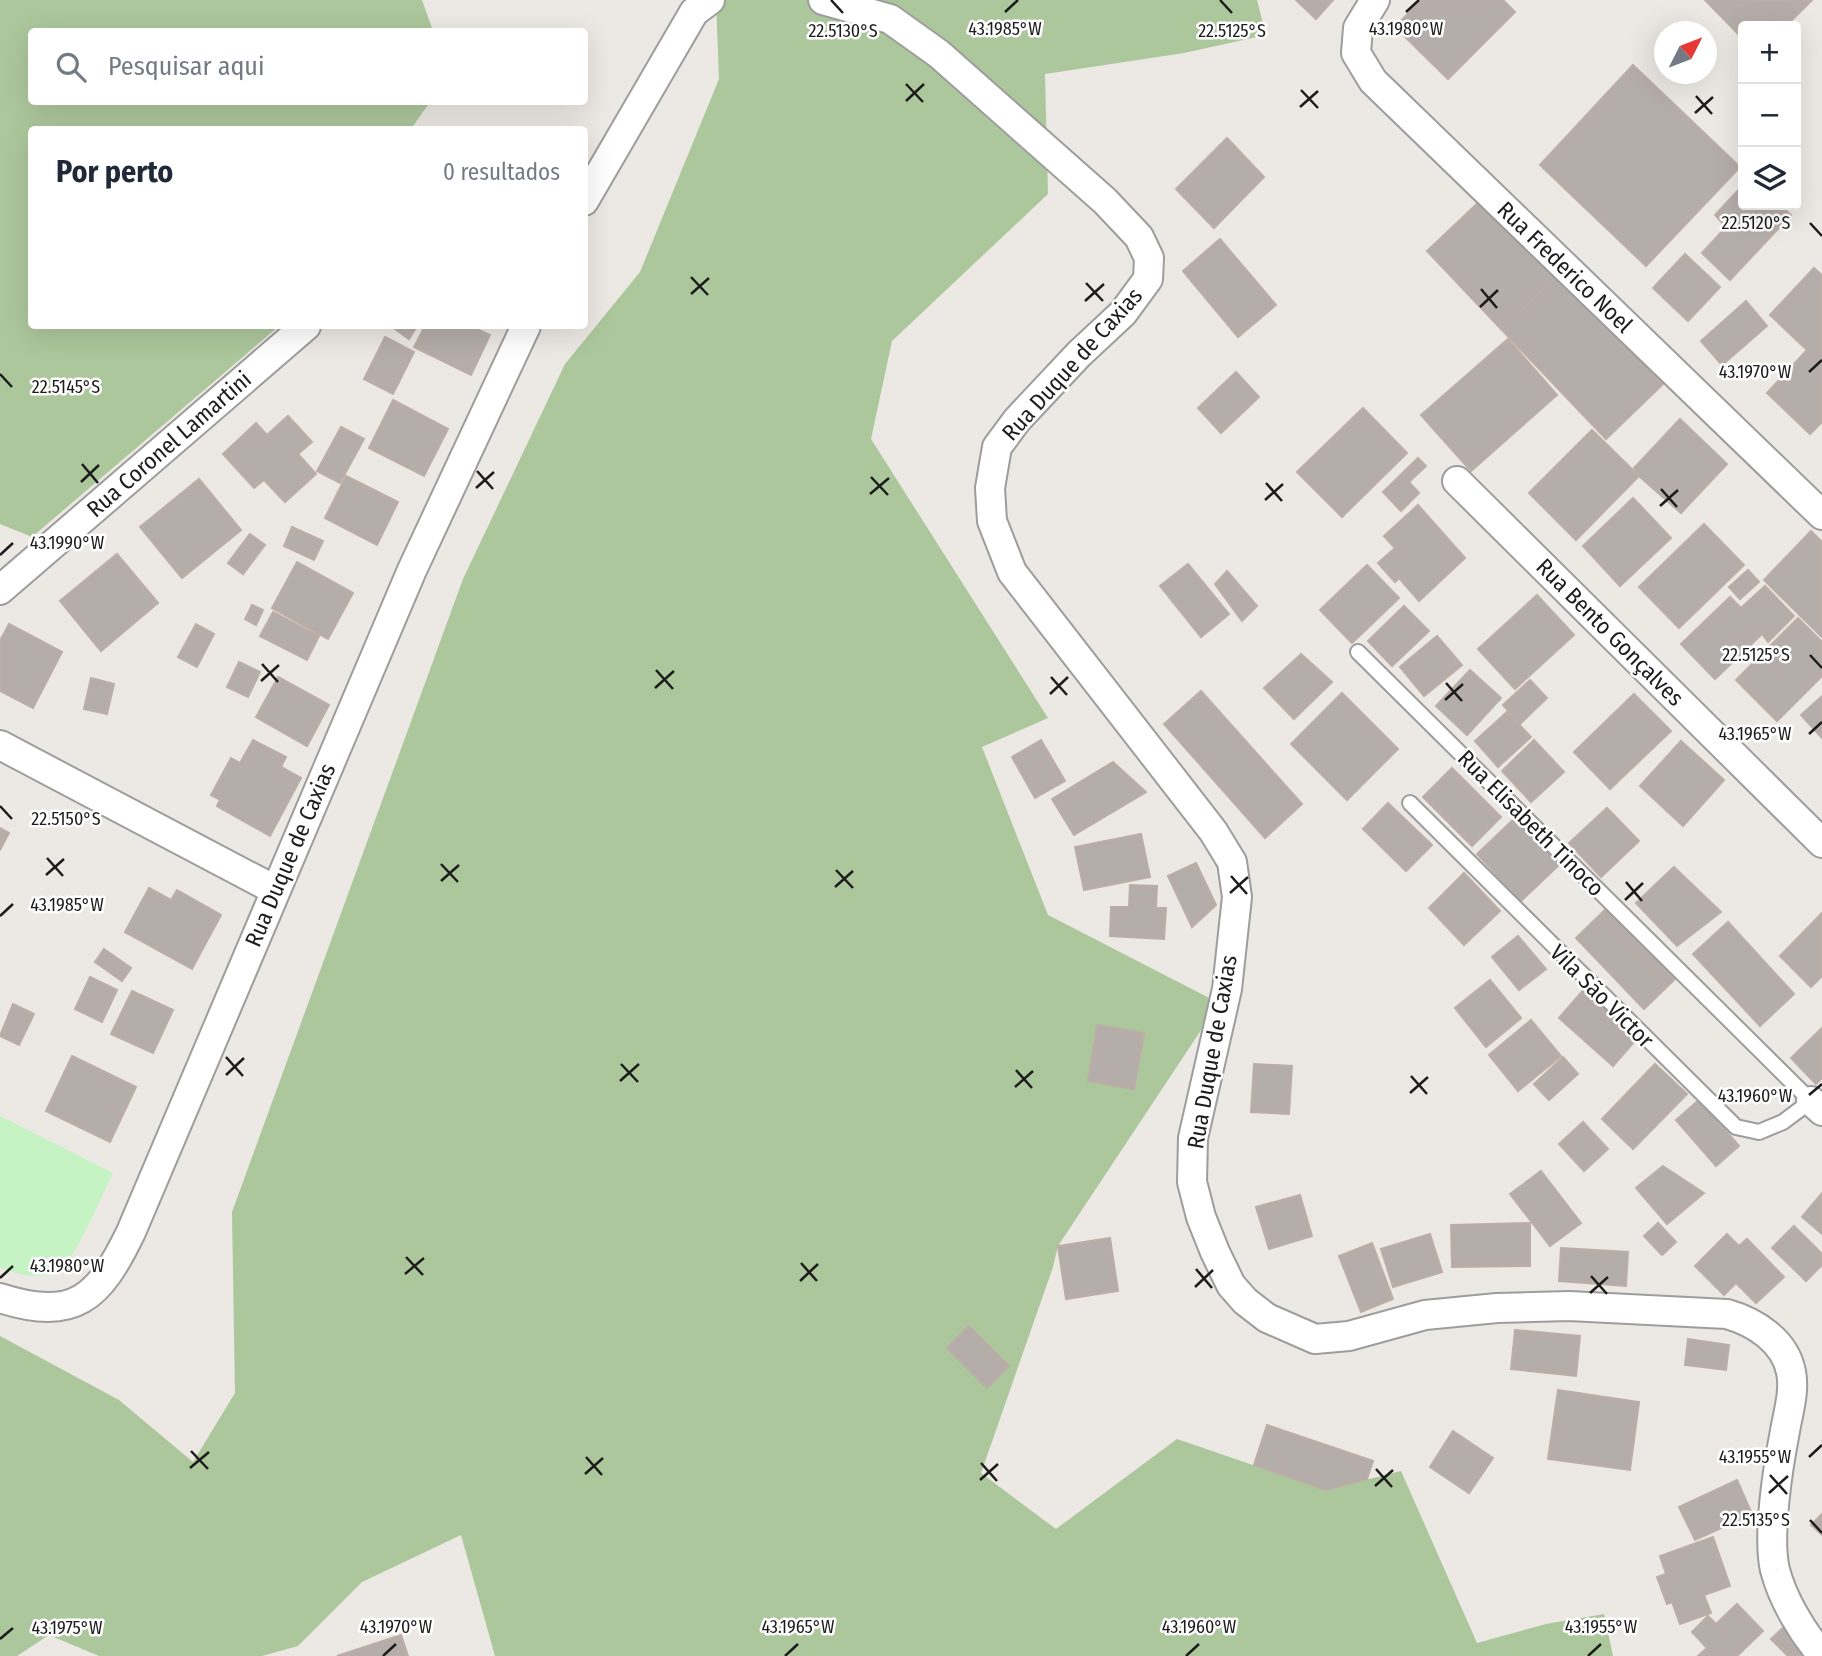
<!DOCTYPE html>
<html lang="pt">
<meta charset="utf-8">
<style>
:root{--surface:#fff;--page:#f2f2f3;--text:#1f2937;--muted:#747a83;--line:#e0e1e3}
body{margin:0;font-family:"Fira Sans Condensed",sans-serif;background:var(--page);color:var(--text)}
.controls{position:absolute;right:21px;top:21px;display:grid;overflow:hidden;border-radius:7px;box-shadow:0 7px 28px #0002}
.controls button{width:63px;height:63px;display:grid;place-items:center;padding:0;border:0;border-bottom:2px solid var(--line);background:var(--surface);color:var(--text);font:35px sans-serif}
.compass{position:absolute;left:1654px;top:21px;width:63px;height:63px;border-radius:50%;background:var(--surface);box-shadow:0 7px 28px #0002;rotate:48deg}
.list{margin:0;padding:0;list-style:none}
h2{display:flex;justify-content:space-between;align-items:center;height:91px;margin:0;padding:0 28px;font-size:30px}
h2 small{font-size:23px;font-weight:400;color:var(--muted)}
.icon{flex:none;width:38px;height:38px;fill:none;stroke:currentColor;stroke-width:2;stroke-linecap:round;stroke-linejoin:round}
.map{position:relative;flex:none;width:1822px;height:1656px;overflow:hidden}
.search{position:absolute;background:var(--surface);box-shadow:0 7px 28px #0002;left:28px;top:28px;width:560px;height:77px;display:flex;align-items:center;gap:18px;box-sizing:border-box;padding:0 24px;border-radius:7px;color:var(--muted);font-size:26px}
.panel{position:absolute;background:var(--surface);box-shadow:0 7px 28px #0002;left:28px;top:126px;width:560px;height:203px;border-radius:7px}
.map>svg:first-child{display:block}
</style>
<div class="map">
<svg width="1822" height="1656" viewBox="0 0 1822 1656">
<rect width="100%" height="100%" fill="#ece8e3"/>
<g fill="#adc79c">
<polygon points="0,0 422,0 433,31 32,32 32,102 430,102 411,129 32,130 32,326 279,326 32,537 0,524"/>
<polygon points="716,0 1257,0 1266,35 1184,53 1045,74 1048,194 892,341 871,439 1048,718 982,747 1048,915 1219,1003 1058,1246 1053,1267 981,1473 1056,1529 1177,1439 1326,1490 1401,1471 1477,1643 1546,1624 1604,1614 1613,1656 495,1656 461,1535 362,1582 298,1646 262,1656 99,1656 49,1635 17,1656 0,1656 0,1336 119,1400 193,1462 235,1393 232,1212 463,579 565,364 640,272 719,79"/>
</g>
<path fill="#c5f3c4" d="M 0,1116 L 113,1173 C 102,1194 76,1260 58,1271 C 42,1280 15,1275 0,1267 Z"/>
<g fill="#b5ada9" stroke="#bcaea7" stroke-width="2">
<polygon points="1296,0 1333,0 1316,19"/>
<polygon points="1421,0 1503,0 1515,12 1448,79 1395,27"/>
<polygon points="1705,0 1812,0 1786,26 1743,26 1743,39"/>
<polygon points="1633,65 1740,167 1646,266 1540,165"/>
<polygon points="1227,138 1264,177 1214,228 1176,189"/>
<polygon points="1743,185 1743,205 1780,205 1791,215 1730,280 1702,253 1726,227 1715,215"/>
<polygon points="1481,200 1555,279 1501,329 1427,251"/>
<polygon points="1220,239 1276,305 1238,337 1183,271"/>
<polygon points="1685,254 1720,287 1688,321 1653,288"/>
<polygon points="1814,268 1822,275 1822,422 1810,434 1767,393 1807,350 1770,315"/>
<polygon points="1558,275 1663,384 1606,439 1501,329"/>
<polygon points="1746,301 1767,326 1722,365 1701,341"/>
<polygon points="397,326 417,326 409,339 395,329"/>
<polygon points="425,326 470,326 490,335 471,375 414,347"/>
<polygon points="385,337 414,352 393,394 364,379"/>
<polygon points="1508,339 1557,395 1471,471 1421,415"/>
<polygon points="1236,372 1259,397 1221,433 1198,408"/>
<polygon points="393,400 448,429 424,476 369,448"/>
<polygon points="1363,408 1407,453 1342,517 1297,472"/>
<polygon points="288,416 312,442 298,454 316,474 285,502 264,480 254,488 223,454 256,423 267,435"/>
<polygon points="1680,419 1727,464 1681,513 1639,476 1634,468"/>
<polygon points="341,427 364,439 340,483 317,471"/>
<polygon points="1592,430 1639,476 1576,540 1529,493"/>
<polygon points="1418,458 1426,466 1409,482 1419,493 1401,511 1383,492"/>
<polygon points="346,476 398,502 377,545 325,518"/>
<polygon points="199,479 241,530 182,578 140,527"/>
<polygon points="1633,498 1671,538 1620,586 1583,546"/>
<polygon points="1418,505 1465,558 1419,601 1399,578 1395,582 1378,563 1395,548 1384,536"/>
<polygon points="1704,524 1744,565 1679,628 1639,587"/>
<polygon points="292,527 323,541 314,560 284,546"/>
<polygon points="1811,531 1822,542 1822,637 1764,580"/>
<polygon points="250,534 265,545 243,574 228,563"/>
<polygon points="117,554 158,603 101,651 60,601"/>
<polygon points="297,562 353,593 328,639 272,608"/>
<polygon points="1188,564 1229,614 1201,637 1160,586"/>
<polygon points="1367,565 1399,598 1352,643 1320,610"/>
<polygon points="1748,570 1759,582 1740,599 1729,587"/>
<polygon points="1227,571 1257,606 1242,621 1215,584"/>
<polygon points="1765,586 1794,616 1768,642 1762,634 1715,679 1681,644 1730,597 1741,608"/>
<polygon points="1537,595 1574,635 1515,689 1478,649"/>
<polygon points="252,605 263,610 256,625 245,619"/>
<polygon points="1404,606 1429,631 1392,666 1368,641"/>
<polygon points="273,612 319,636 307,660 260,636"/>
<polygon points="1798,618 1822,642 1822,676 1777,721 1736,680"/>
<polygon points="9,624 62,652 33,708 0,691 0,641"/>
<polygon points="196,624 214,634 197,667 178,657"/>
<polygon points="1437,636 1462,665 1424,696 1400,667"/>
<polygon points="1301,654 1332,682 1294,719 1264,688"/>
<polygon points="239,662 260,672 248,697 227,687"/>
<polygon points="1470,670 1501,698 1467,735 1436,706"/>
<polygon points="278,677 329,705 307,746 256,717"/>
<polygon points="91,678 114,684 107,714 84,709"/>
<polygon points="1530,680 1547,698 1520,724 1503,705"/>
<polygon points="1201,691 1302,804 1265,838 1164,724"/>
<polygon points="1342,693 1398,749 1347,800 1291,744"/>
<polygon points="1634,694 1671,731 1610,789 1574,752"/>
<polygon points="1822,696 1822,738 1801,715"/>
<polygon points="1507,712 1531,737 1498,767 1475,741"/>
<polygon points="253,740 286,757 281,767 301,778 270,836 217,806 220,800 211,795 231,758 240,763"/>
<polygon points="1041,740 1065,781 1035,798 1012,757"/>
<polygon points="1534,740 1564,772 1531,802 1502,771"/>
<polygon points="1681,741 1724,780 1683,826 1640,786"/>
<polygon points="1113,762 1146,792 1074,835 1052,799"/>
<polygon points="1452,768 1501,817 1472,846 1423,797"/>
<polygon points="1388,803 1432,845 1406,871 1363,829"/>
<polygon points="1607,808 1639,841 1601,877 1569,843"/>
<polygon points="1516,817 1560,864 1521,901 1477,854"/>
<polygon points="0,828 9,833 0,850"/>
<polygon points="1141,834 1150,877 1084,890 1075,847"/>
<polygon points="1196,863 1216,905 1192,927 1168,876"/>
<polygon points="1674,867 1721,912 1677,946 1636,903"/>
<polygon points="1464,873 1500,911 1464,945 1429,908"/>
<polygon points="1130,885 1157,886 1156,908 1166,908 1164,939 1110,936 1111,907 1129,907"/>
<polygon points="149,888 171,900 177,890 221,915 192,969 125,932"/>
<polygon points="1607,908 1675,979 1644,1009 1576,938"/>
<polygon points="1822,913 1822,976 1811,987 1780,956"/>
<polygon points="1728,922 1794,994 1760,1026 1693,954"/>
<polygon points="1518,936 1546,969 1519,990 1492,957"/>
<polygon points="104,949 131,968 122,981 95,962"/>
<polygon points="90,977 117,990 102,1022 75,1009"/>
<polygon points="1490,980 1521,1018 1486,1047 1455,1008"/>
<polygon points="1586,987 1640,1035 1613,1066 1559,1018"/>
<polygon points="132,991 173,1010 153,1053 111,1034"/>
<polygon points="13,1004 34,1014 19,1045 0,1036"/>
<polygon points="1531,1020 1561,1056 1518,1091 1489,1055"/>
<polygon points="1097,1025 1144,1033 1134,1089 1088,1081"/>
<polygon points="1822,1028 1822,1078 1816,1084 1791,1058"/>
<polygon points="72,1056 136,1087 110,1142 46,1111"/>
<polygon points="1563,1057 1578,1074 1549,1100 1534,1084"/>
<polygon points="1254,1064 1292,1066 1289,1114 1251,1112"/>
<polygon points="1655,1064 1687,1094 1633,1149 1602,1119"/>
<polygon points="1699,1100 1739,1146 1716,1166 1676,1120"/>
<polygon points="1583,1122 1608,1149 1584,1171 1559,1144"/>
<polygon points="1663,1166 1704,1193 1667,1224 1636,1188"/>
<polygon points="1541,1171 1581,1223 1550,1246 1510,1194"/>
<polygon points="1822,1193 1822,1234 1802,1217"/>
<polygon points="1300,1195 1312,1236 1269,1249 1256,1207"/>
<polygon points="1530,1223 1530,1266 1452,1267 1451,1225"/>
<polygon points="1658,1223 1676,1242 1662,1255 1644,1236"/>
<polygon points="1794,1226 1822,1254 1822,1265 1806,1281 1772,1248"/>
<polygon points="1430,1234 1442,1272 1393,1287 1381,1249"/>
<polygon points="1727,1234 1739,1246 1747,1239 1784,1277 1756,1303 1736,1283 1724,1295 1695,1266"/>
<polygon points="1110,1238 1118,1291 1066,1299 1058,1246"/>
<polygon points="1372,1243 1393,1299 1361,1312 1339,1256"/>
<polygon points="1561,1248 1628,1252 1626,1286 1559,1281"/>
<polygon points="969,1326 1009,1366 987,1388 947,1348"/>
<polygon points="1515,1330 1580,1336 1576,1376 1511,1369"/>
<polygon points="1688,1339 1729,1345 1726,1370 1685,1365"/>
<polygon points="1558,1390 1639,1402 1630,1470 1548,1459"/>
<polygon points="1267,1425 1373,1461 1367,1479 1326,1490 1254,1465"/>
<polygon points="1453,1431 1493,1458 1469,1493 1430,1467"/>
<polygon points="1737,1480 1752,1514 1695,1540 1679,1507"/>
<polygon points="1822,1514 1822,1535 1811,1525"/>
<polygon points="1713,1537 1730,1586 1704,1595 1711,1613 1680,1624 1672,1602 1667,1604 1657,1577 1666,1574 1660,1556"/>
<polygon points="1737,1604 1763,1631 1737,1656 1698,1656 1707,1648 1692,1632 1708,1616 1716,1624"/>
<polygon points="1787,1624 1803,1653 1800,1656 1788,1656 1771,1639"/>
<polygon points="401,1635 408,1656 337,1656"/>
</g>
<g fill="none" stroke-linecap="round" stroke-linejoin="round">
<defs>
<polyline id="lane" points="1358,652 1811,1101 1783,1122 1759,1132 1736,1127 1410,803"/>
<g id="street">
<path d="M 823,0 L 890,19 L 939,54 L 1105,201 L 1139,237 L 1149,258 L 1148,279 L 1123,313 L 1079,354 L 1017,420 L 997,447 L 990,488 L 992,521 L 1012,572 L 1213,831 L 1232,862 L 1237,897 L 1227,989 L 1193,1138 L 1192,1182 L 1201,1217 L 1215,1252 L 1231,1285 L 1245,1301 L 1267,1318 L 1315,1339 L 1349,1336 L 1425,1315 L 1497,1308 L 1569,1306 L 1727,1314 C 1755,1322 1785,1341 1791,1372 C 1795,1391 1788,1413 1785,1431 C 1778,1467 1767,1536 1775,1570 C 1783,1600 1802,1632 1822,1655"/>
<polyline points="1375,0 1358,28 1356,53 1373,81 1822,515"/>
<polyline points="584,201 694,12 710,0"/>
<polyline points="1457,481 1822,843"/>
<polyline points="0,590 306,326"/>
<polyline points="0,745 275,890"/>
<polyline points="1811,1101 1822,1111"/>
<path d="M 0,1298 C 75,1322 99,1298 131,1232 L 412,570 L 526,326"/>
</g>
</defs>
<use href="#lane" stroke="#9d9d9d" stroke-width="18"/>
<use href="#street" stroke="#9d9d9d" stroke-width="32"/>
<use href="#lane" stroke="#fff" stroke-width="14"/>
<use href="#street" stroke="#fff" stroke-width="28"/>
</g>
<path fill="none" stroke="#1c1c1c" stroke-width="2.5" d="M 831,0 L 843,13M 1220,0 L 1232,13M 1005,12 L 1018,0M 1406,12 L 1419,0M 906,84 L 923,102M 1301,90 L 1318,108M 1696,96 L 1712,114M 906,101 L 924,84M 1300,107 L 1318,91M 1695,113 L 1713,97M 1810,223 L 1822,236M 691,277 L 708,295M 1086,283 L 1103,301M 1481,289 L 1497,308M 691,294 L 709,278M 1085,301 L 1104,284M 1480,307 L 1498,290M 1809,372 L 1822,360M 0,374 L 12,387M 82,464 L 98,483M 477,471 L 493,489M 871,477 L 888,495M 81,482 L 99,465M 1266,483 L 1282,501M 476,488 L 494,472M 1661,489 L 1677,507M 870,494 L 889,478M 1265,500 L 1283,484M 1660,506 L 1678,490M 0,555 L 13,543M 1810,655 L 1822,668M 262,664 L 278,682M 656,670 L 673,689M 1051,677 L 1067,695M 261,681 L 279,665M 1446,683 L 1462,701M 655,688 L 674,671M 1050,694 L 1068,677M 1445,700 L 1463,684M 1809,734 L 1822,722M 0,806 L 12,819M 47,858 L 63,876M 441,864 L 458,882M 836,870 L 853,888M 46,875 L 64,859M 1231,876 L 1247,894M 441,881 L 459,865M 1626,882 L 1642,901M 835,887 L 853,871M 1230,893 L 1248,877M 1625,900 L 1643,883M 0,916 L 13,904M 226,1057 L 243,1076M 621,1064 L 638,1082M 1016,1070 L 1032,1088M 226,1075 L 244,1058M 1411,1076 L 1427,1094M 620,1081 L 639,1064M 1015,1087 L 1033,1071M 1410,1093 L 1428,1077M 1809,1095 L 1822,1084M 406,1257 L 423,1275M 801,1263 L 817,1281M 1196,1269 L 1212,1288M 405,1274 L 424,1258M 1591,1276 L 1607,1294M 0,1278 L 13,1266M 800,1281 L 818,1264M 1195,1287 L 1213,1270M 1590,1293 L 1608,1277M 191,1451 L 208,1469M 586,1457 L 602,1475M 1809,1457 L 1822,1445M 981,1463 L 997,1481M 190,1468 L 209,1452M 1376,1469 L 1392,1487M 585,1474 L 603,1458M 1770,1475 L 1787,1494M 980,1480 L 998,1464M 1375,1486 L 1393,1470M 1769,1493 L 1788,1476M 1810,1520 L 1822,1533M 0,1639 L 13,1628M 383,1656 L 396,1644M 785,1656 L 798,1644M 1186,1656 L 1199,1644M 1588,1656 L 1601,1644"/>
<g text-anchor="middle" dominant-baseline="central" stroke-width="5" stroke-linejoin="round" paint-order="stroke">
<g font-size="23" fill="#1c1c1c" stroke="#fff">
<text transform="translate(1565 267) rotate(44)">Rua Frederico Noel</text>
<text transform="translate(1072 364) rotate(-48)">Rua Duque de Caxias</text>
<text transform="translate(169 444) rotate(-41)">Rua Coronel Lamartini</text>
<text transform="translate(1610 632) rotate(45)">Rua Bento Gonçalves</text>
<text transform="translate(1531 823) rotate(45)">Rua Elisabeth Tinoco</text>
<text transform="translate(290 855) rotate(-67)">Rua Duque de Caxias</text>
<text transform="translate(1602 996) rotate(45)">Vila São Victor</text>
<text transform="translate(1212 1052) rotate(-80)">Rua Duque de Caxias</text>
</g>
</g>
<g font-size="18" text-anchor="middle" fill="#1c1c1c" stroke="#fff" stroke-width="5" stroke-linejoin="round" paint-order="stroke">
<text x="1005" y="35">43.1985°W</text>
<text x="1406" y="35">43.1980°W</text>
<text x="1232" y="37">22.5125°S</text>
<text x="843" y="37">22.5130°S</text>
<text x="1756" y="229">22.5120°S</text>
<text x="1755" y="378">43.1970°W</text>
<text x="66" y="393">22.5145°S</text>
<text x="67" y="549">43.1990°W</text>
<text x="1756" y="661">22.5125°S</text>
<text x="1755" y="740">43.1965°W</text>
<text x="66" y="825">22.5150°S</text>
<text x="67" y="911">43.1985°W</text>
<text x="1755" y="1102">43.1960°W</text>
<text x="67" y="1272">43.1980°W</text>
<text x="1755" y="1463">43.1955°W</text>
<text x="1756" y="1526">22.5135°S</text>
<text x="396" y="1633">43.1970°W</text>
<text x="798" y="1633">43.1965°W</text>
<text x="1199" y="1633">43.1960°W</text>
<text x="1601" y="1633">43.1955°W</text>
<text x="67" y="1634">43.1975°W</text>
</g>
</svg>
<div class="controls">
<button>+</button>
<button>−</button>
<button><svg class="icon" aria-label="layers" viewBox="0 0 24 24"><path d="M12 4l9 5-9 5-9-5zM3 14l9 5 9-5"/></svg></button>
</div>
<svg class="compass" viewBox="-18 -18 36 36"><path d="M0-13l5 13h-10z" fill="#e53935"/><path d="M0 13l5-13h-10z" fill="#747a83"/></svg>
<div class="search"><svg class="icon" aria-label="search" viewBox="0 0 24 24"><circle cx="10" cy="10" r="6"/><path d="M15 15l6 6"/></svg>Pesquisar aqui</div>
<section class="panel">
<h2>Por perto<small>0 resultados</small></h2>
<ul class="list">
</ul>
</section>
</div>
